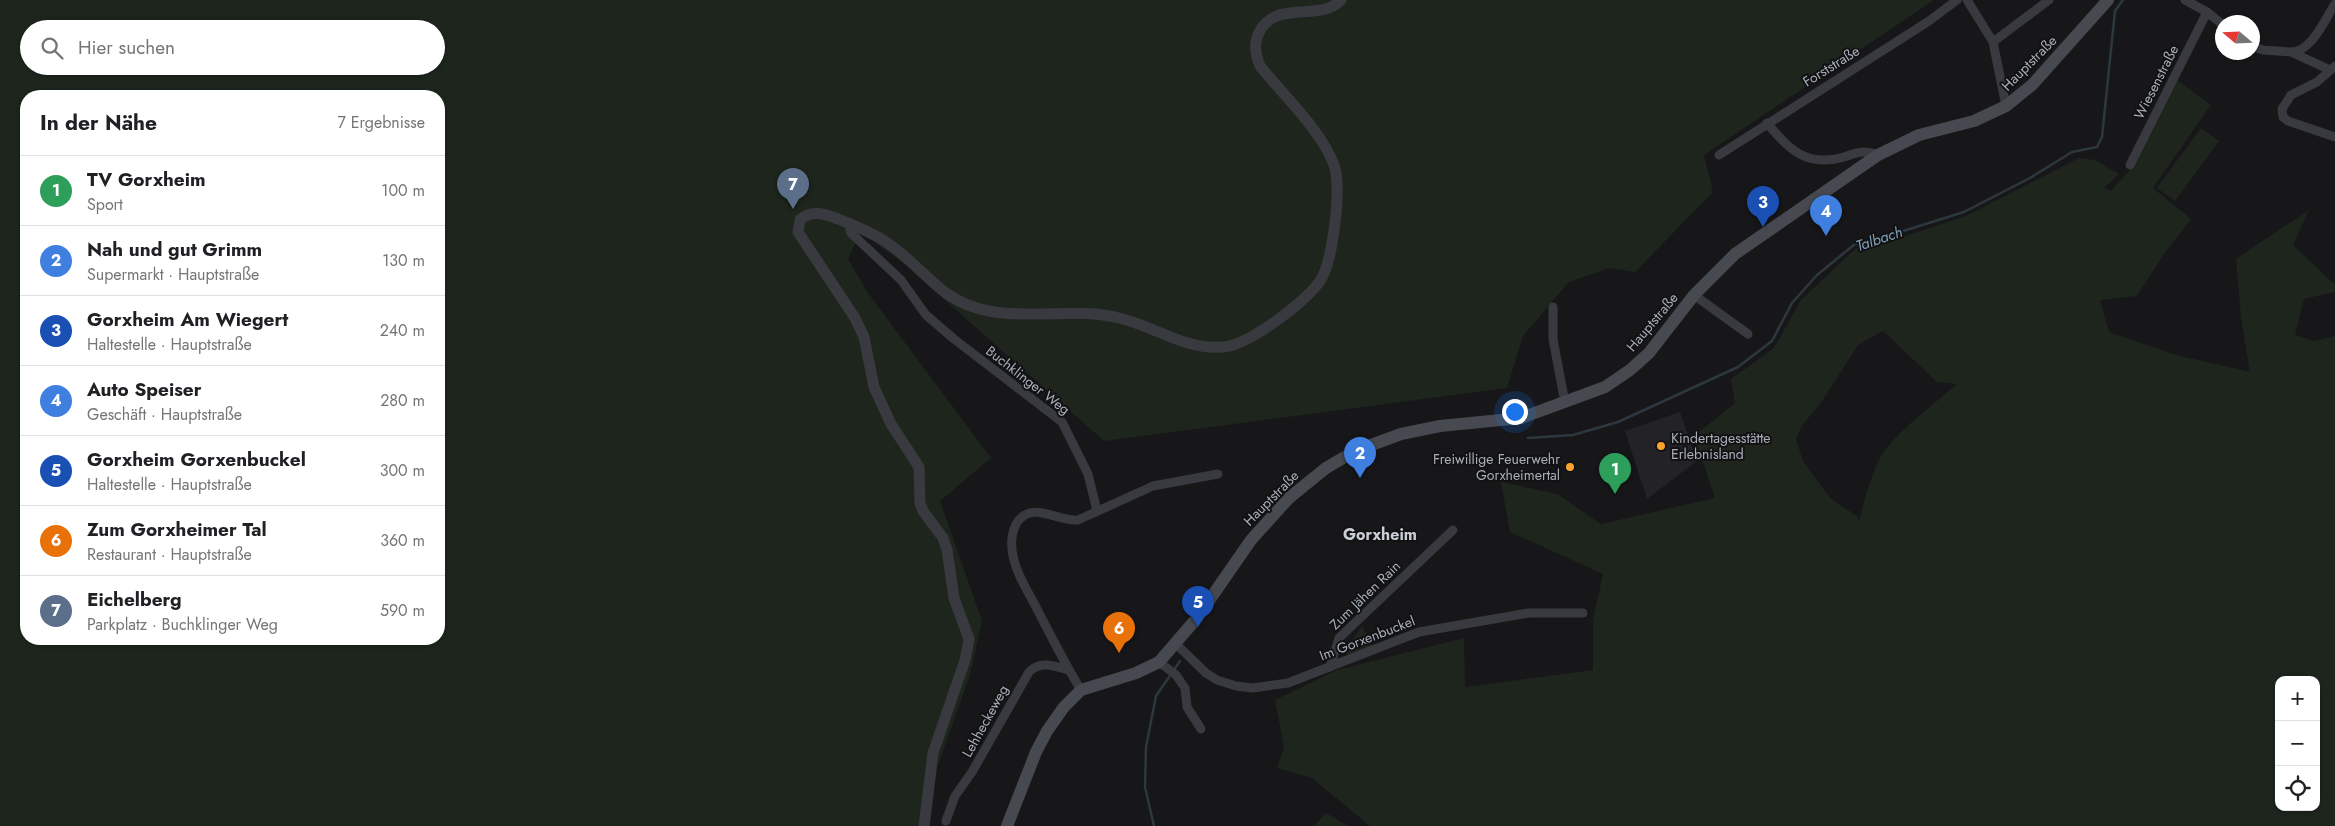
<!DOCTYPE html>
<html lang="de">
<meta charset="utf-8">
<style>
:root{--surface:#fff;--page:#f6f6f6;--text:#202124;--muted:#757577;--line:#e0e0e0;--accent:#0b8043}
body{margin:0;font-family:Jost,sans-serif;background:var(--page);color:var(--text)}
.controls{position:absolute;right:15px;bottom:15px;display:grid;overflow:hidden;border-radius:10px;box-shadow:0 1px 4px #0004}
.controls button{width:45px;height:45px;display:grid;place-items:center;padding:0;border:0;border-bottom:1px solid var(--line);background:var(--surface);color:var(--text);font:25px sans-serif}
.compass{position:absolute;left:2215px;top:15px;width:45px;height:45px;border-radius:50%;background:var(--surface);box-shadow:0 1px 4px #0004;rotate:289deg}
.you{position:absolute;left:1514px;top:411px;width:18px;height:18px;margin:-12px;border:4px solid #fff;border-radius:50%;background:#1a73e8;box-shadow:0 0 0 8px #1a73e833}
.badge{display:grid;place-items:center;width:32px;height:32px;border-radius:50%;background:var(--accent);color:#fff;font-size:16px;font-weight:700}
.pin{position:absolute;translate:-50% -41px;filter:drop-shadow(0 1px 2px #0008)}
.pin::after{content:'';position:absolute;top:26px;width:18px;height:15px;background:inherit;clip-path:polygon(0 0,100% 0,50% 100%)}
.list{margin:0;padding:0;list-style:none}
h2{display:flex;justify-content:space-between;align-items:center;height:65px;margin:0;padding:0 20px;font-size:21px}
h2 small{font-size:16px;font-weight:400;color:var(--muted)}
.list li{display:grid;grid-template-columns:32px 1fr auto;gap:15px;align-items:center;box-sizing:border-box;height:70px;padding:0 20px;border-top:1px solid var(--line)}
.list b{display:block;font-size:19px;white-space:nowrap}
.list p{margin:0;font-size:16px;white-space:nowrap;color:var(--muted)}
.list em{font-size:16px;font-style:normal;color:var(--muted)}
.icon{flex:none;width:28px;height:28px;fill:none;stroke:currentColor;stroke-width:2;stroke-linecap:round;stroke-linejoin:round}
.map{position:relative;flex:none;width:2335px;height:826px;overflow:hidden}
.search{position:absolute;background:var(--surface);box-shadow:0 1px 4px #0004;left:20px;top:20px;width:425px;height:55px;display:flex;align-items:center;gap:12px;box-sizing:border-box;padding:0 18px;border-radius:28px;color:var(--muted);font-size:19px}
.panel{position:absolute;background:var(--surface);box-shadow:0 1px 4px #0004;left:20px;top:90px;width:425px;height:555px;border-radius:20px}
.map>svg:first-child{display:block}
</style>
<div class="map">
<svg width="2335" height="826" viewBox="0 0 2335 826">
<rect width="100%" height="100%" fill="#171719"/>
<polygon fill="#232327" points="1680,412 1697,461 1647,499 1625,431"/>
<g fill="#1d251d" fill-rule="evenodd">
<path d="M 0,0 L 1934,0 L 1704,155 L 1713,192 L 1635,272 L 1609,268 L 1569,282 L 1523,336 L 1507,388 L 1104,441 L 903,263 L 861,232 L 848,259 L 868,293 L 991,458 L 940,501 L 982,621 L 970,675 L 937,768 L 930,826 L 0,826 ZM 29,29 L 436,29 L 436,66 L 29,66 ZM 26,96 L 439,96 L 439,639 L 26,639 Z"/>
<path d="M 2177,80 L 2211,105 L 2153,188 L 2191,219 L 2164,254 L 2137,296 L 2100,300 L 2109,332 L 2176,355 L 2250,372 L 2241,318 L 2236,259 L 2309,210 L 2293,245 L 2335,285 L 2335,292 L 2304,299 L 2295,335 L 2314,341 L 2335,336 L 2335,826 L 1370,826 L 1312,778 L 1277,768 L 1284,748 L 1275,700 L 1337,670 L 1464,638 L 1465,687 L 1593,670 L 1593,620 L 1603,574 L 1510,532 L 1501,482 L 1557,494 L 1601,524 L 1715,498 L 1694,436 L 1735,403 L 1731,379 L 1774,348 L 1801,300 L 1856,248 L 1875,246 L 1966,216 L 2079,158 L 2095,160 L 2119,174 L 2104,188 L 2111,191 L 2135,164 ZM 1883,331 L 1937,382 L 1957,384 C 1933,405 1905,425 1885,450 C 1874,464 1863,504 1859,522 L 1857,516 L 1830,498 L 1803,461 L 1796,439 L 1801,427 L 1823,400 L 1858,345 ZM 2279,680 L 2316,680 L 2316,807 L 2279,807 Z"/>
<polygon points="2201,128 2219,141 2175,201 2157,188"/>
<polygon points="1362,626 1374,647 1349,656 1345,653 1349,645"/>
<polygon points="1326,813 1348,826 1314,826"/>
</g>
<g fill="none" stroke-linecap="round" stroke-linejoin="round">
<g stroke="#2c383e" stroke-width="2.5">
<polyline points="1528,438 1573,435 1618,422 1738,367 1772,341 1792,303 1817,275 1855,244 1870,245 1884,237 1964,212 2030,178 2072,152 2097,147 2102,137 2115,11 2123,0"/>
<polyline points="1154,826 1145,787 1146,747 1156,696 1180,661"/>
</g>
<g stroke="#383a3f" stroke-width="9">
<polyline points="1967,0 1993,42 2006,106"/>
<polyline points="2185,0 2207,12 2222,24"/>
<polyline points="1993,42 2049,0"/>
<polyline points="2252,46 2263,50 2291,52 2330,70"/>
<path d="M 2292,52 C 2312,51 2325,19 2335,4"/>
<polyline points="2335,66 2317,82 2291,95 2282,109 2283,117 2288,121 2335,137"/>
<path d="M 1767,123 C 1789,149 1806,168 1844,157 C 1858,152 1864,150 1878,155"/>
<polyline points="1719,155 1929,21 1957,0"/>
<polyline points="2130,165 2207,12"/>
<polyline points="848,223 851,233 901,280 926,315 954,339 1062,422 1088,474 1097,511"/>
<polyline points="1694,295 1748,334"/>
<polyline points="1553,307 1553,339 1565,403"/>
<polyline points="1177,645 1206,673 1217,680 1236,686 1253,688 1288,683 1419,632 1528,613 1583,613"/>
<polyline points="1159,662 1176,675 1185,688 1187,707 1201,729"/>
<polyline points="1330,667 1339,638 1453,530"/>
<path d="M 1081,690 C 1065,664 1051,636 1037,609 C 1029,593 1018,577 1014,560 C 1010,546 1010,523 1025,515 C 1040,506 1061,522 1078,520 L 1153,486 L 1218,474"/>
<path d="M 946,821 L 955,796 L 972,772 L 1029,672 C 1040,660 1055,666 1069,670"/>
</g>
<path stroke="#383a3f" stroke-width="11" d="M 924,826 L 933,753 L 965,660 L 969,639 L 954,598 L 947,550 L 943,538 L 923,511 L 920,503 L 919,467 L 891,424 L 874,387 L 864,337 L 855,318 L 798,232 L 800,220 C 811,209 825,214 838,219 C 855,226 871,232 886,242 C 908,256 925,277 946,293 C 997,330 1062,304 1119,318 C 1154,326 1185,350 1222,347 C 1248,346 1304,303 1320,281 C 1333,262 1342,187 1334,165 C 1321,130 1284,96 1260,66 C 1255,53 1253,42 1261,29 C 1280,0 1321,22 1341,0"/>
<polyline stroke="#46494f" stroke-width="12" points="1007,826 1036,752 1047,731 1064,707 1081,690 1136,673 1159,662 1197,618 1251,540 1289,498 1326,468 1355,451 1401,434 1440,426 1521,418 1605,387 1630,370 1649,353 1694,295 1735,254 1878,155 1919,135 1974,121 2006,106 2032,85 2108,0"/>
</g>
<g fill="#fba32d" stroke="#121214" stroke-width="2">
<circle cx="1661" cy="446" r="5"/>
<circle cx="1570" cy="467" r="5"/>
</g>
<g text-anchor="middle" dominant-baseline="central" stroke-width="4" stroke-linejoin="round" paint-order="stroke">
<g font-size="14" fill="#a9b0ba" stroke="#121214">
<text transform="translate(2029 63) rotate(-45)">Hauptstraße</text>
<text transform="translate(1831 66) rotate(-32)">Forststraße</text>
<text transform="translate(2156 82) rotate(-63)">Wiesenstraße</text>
<text transform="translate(1652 322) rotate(-50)">Hauptstraße</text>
<text transform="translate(1028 380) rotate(38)">Buchklinger Weg</text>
<text transform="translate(1271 498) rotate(-45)">Hauptstraße</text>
<text transform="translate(1365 595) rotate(-44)">Zum Jähen Rain</text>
<text transform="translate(1367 638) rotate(-21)">Im Gorxenbuckel</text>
<text transform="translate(985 721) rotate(-61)">Lehheckeweg</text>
</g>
<g font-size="14" fill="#a9b0ba" stroke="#121214" text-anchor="start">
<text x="1671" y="438">Kindertagesstätte<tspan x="1671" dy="16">Erlebnisland</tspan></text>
<text x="1560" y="459" text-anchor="end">Freiwillige Feuerwehr<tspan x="1560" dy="16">Gorxheimertal</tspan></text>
</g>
<g font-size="15" font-style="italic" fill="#7ea1b6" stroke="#121214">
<text transform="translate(1879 239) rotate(-19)">Talbach</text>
</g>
<g font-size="16" font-weight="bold" fill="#caced6" stroke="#121214">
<text x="1380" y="534">Gorxheim</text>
</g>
</g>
</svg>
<div class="controls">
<button>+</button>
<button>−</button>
<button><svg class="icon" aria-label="locate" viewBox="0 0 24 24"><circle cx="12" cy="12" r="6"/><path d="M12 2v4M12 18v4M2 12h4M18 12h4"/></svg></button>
</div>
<svg class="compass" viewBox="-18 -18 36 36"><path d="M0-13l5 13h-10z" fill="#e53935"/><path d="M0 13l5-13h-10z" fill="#757577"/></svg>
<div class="you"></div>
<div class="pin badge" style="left:1615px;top:494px;background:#2e9e5b">1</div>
<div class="pin badge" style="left:1360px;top:478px;background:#3f7fe0">2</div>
<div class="pin badge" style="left:1763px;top:227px;background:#1a4fb4">3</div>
<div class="pin badge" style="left:1826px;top:236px;background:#3f7fe0">4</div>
<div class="pin badge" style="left:1198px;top:627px;background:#1a4fb4">5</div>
<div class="pin badge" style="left:1119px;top:653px;background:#e8710a">6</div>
<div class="pin badge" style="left:793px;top:209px;background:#5c6f8a">7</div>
<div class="search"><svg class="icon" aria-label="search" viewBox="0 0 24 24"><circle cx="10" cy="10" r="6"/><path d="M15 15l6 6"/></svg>Hier suchen</div>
<section class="panel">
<h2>In der Nähe<small>7 Ergebnisse</small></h2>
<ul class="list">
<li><span class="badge" style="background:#2e9e5b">1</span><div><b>TV Gorxheim</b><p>Sport</p></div><em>100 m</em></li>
<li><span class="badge" style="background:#3f7fe0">2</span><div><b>Nah und gut Grimm</b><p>Supermarkt · Hauptstraße</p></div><em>130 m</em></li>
<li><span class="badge" style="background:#1a4fb4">3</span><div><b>Gorxheim Am Wiegert</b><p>Haltestelle · Hauptstraße</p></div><em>240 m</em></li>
<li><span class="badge" style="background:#3f7fe0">4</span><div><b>Auto Speiser</b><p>Geschäft · Hauptstraße</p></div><em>280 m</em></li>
<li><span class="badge" style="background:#1a4fb4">5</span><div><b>Gorxheim Gorxenbuckel</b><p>Haltestelle · Hauptstraße</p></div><em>300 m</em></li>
<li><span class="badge" style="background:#e8710a">6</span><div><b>Zum Gorxheimer Tal</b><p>Restaurant · Hauptstraße</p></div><em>360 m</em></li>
<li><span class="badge" style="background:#5c6f8a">7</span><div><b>Eichelberg</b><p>Parkplatz · Buchklinger Weg</p></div><em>590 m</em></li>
</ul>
</section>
</div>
